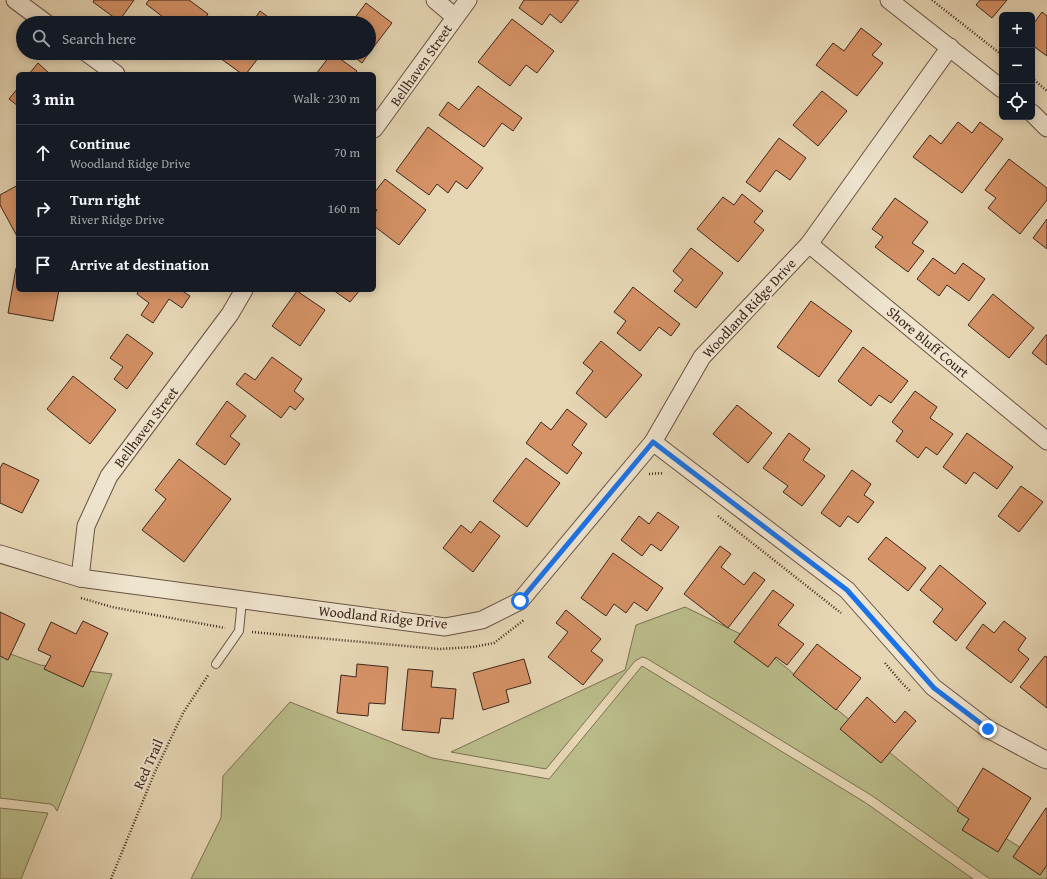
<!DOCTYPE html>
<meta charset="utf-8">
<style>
:root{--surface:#171b24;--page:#242831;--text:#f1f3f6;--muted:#9ea1a6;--line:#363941}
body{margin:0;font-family:"Gentium Book Plus",serif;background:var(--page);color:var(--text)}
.controls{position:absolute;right:12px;top:12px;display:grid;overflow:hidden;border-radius:6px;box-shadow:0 2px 10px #0003}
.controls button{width:36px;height:36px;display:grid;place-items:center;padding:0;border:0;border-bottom:1px solid var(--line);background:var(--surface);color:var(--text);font:20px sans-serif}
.stop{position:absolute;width:12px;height:12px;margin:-9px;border:3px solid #1a73e8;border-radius:50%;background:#fff}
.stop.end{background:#1a73e8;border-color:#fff;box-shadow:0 1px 4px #0008}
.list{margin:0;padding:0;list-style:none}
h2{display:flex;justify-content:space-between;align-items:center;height:52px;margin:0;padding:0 16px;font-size:17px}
h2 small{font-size:13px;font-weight:400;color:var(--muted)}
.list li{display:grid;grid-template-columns:26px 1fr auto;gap:12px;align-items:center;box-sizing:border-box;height:56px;padding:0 16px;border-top:1px solid var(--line)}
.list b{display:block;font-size:15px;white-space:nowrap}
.list p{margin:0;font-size:13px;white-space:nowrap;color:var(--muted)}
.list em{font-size:13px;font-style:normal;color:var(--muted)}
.icon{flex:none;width:22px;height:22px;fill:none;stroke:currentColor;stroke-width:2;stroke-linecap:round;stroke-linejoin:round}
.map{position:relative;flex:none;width:1047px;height:879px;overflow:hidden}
.search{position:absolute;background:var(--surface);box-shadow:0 2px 10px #0003;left:16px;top:16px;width:360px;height:44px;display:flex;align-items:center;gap:10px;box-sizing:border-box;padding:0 14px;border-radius:22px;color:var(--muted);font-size:15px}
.panel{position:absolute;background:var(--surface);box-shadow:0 2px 10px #0003;left:16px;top:72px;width:360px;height:220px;border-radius:6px}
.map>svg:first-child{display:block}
</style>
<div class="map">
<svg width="1047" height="879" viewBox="0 0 1047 879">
<rect width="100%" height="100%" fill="#e6d6b4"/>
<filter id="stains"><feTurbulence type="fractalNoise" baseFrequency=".005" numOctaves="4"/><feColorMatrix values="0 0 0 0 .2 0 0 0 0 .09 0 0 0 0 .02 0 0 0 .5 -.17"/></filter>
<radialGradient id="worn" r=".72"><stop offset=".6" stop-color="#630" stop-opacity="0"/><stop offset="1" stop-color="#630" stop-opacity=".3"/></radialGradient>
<g fill="#babc8a" stroke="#7c7154">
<polygon points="685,607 753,640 807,685 959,809 1018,846 1047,861 1047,879 990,879 871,795 646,658 642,657 635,661 546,769 451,752 625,670 636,625"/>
<polygon points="0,650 40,665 112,674 57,811 54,806 50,804 0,798"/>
<polygon points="642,666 866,803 973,879 191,879 221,818 223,776 290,702 432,758 549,779"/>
<polygon points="0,808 48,813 21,879 0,879"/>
</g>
<g fill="#d59266" stroke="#3e261d">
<polygon points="94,0 134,0 119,21 93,2"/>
<polygon points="149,0 189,0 208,14 202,23 171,23 146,4"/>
<polygon points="524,0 579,0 561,23 550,14 542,25 519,8"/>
<polygon points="980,0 1007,0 992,18 976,5"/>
<polygon points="366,3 392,23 369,53 369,23 351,23"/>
<polygon points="260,11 271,19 268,23 252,23"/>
<polygon points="1042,12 1047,16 1047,56 1032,45 1032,26"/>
<polygon points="241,16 251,23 235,23"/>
<polygon points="512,19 554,51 537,73 526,65 510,86 478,62"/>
<polygon points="861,28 882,44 872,55 883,63 857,96 816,65 833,43 844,51"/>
<polygon points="213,53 262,53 246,74 242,74"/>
<polygon points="332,53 357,71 355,74 316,74"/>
<polygon points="349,53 369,53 362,63"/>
<polygon points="38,63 50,74 29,74"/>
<polygon points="478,86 522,118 513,131 502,123 484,147 439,115 448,102 459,110"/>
<polygon points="18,88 18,106 9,99"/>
<polygon points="822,91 847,111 818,146 793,125"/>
<polygon points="958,122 972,133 980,122 1003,139 962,193 913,157 930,135 941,144"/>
<polygon points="428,127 483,168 467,189 456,181 448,193 437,184 429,195 396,171"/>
<polygon points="779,138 806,158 790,180 776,170 760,192 746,182"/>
<polygon points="1009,159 1047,188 1047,200 1020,234 988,208 996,198 985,190"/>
<polygon points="385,179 426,210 399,245 374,226 374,214 377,210 374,207 374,193"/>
<polygon points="18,185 18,238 0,205 0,195"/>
<polygon points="742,194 763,211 754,222 764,230 738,262 697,229 723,197 734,205"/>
<polygon points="895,198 928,222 912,243 924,251 908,272 875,247 883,237 872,229"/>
<polygon points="1047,219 1047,249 1033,238"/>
<polygon points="691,248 723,273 696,308 674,291 683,280 673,271"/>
<polygon points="933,258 955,274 963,263 985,279 969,301 947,285 939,296 917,279"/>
<polygon points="16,268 18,269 18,290 59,290 53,321 8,313"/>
<polygon points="633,287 680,324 671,336 659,327 640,351 617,333 626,321 614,312"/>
<polygon points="139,290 181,290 190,296 182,308 169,299 153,323 141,315 149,303 137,294"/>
<polygon points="333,290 360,290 350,302"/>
<polygon points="297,291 325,310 300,346 272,326"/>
<polygon points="993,294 1034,328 1009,358 968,325"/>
<polygon points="811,301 852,331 819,377 777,347"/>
<polygon points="127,334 153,353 127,389 114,379 123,367 110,358"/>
<polygon points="1046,335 1047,335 1047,365 1032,353"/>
<polygon points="601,341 642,375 606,418 576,393 593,371 583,363"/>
<polygon points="863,347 908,381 891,403 879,395 871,406 838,381"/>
<polygon points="272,357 302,379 294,391 304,399 295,410 290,406 281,418 236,384 245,373 255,380"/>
<polygon points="73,376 116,410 90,444 47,409"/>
<polygon points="915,391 937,407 930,418 953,434 937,455 926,447 918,458 896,441 903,431 892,422"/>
<polygon points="227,401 246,416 230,436 240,444 225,465 196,444"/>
<polygon points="737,405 772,433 748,463 713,434"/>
<polygon points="567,409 587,424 572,445 582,453 567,474 526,443 541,422 551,430"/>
<polygon points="789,433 810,449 803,460 825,476 802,506 783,492 788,486 763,468"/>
<polygon points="967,433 1013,467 997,489 974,472 966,484 943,467"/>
<polygon points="526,458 560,483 527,527 493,501"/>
<polygon points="179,459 231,499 184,562 142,530 166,499 155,490"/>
<polygon points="3,463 39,480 22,513 0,503 0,468"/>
<polygon points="852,470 871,484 864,495 874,502 858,523 848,516 840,527 821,513"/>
<polygon points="1021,486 1043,502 1019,532 998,516"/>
<polygon points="658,512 679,527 661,551 651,544 642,556 621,540 639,516 649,524"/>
<polygon points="480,521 500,536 473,572 443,548 461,525 471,533"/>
<polygon points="886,537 926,568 908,591 868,559"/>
<polygon points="720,546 731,554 721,567 744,585 754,572 765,580 728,628 684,594"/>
<polygon points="613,553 663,588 647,611 634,602 626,613 614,604 606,616 581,598"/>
<polygon points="940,565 986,603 956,641 933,622 943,609 920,590"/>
<polygon points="773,590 794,605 778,625 804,644 787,665 776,657 768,667 734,642"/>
<polygon points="566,610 601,639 591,651 603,660 583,685 548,657 568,632 556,623"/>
<polygon points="0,612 25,624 8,660 0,656"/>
<polygon points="83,621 108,633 83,687 44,669 51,656 38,650 51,622 76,634"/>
<polygon points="1004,621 1026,638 1018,650 1029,659 1011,683 966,648 983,624 994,633"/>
<polygon points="817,644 861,678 836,710 793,675"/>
<polygon points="1045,656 1047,657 1047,708 1020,687"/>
<polygon points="524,659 531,683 506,690 509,702 483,710 473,673"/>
<polygon points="357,664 388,667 385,704 369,703 368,716 337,713 341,675 356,677"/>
<polygon points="408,669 433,671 431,687 456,689 453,719 441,718 439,733 402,730"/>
<polygon points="867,697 895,723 905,711 916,721 881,763 840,729"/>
<polygon points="983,768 1031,798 998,852 962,830 969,819 957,811"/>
<polygon points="1046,808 1047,808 1047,865 1040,875 1013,857"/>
</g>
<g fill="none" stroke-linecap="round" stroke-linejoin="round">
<defs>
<polyline id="lane" points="216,664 239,631 242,600"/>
<g id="street">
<polyline points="15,0 46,23"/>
<polyline points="435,0 455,17"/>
<polyline points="889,0 1002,89"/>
<polyline points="87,53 116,74"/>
<polyline points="1032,113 1047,128"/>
<polyline points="374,129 468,0"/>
<polyline points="809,244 1047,441"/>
<polyline points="653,442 847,590 933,687 988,729 1042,758 1047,760"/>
<polyline points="0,554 80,578 445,627 482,620 520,601 653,442 702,357 809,244 950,47"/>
<polyline points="80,578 86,526 109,476 230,314 244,290"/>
</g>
</defs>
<use href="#lane" stroke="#685243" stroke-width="10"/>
<use href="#street" stroke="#685243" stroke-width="19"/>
<g stroke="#3e261d" stroke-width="2.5" stroke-dasharray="1 2" stroke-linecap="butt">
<polyline points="932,0 1002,55"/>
<polyline points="1032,78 1047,91"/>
<polyline points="649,474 664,473"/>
<polyline points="718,516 841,613"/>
<polyline points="81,598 112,607 225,628"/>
<polyline points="252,632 439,649 473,647 494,643 524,620"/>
<polyline points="885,663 901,682 911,692"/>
<polyline points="111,879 154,774 183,713 209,674"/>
</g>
<use href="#lane" stroke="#efe4ce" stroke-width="8"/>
<use href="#street" stroke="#efe4ce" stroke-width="17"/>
</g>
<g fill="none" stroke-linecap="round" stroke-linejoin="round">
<polyline stroke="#1a73e8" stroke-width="5" points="520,601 653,442 847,590 934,688 988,729"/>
</g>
<g text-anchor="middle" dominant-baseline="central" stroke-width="4" stroke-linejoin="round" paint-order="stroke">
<g font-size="14" fill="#3e261d" stroke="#efe4ce">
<text transform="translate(421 65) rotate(-55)">Bellhaven Street</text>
<text transform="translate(749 308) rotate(-47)">Woodland Ridge Drive</text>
<text transform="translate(928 342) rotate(40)">Shore Bluff Court</text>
<text transform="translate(146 427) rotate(-53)">Bellhaven Street</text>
<text transform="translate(383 617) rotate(6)">Woodland Ridge Drive</text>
<text transform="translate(148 764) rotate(-66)">Red Trail</text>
</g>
</g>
<rect width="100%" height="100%" filter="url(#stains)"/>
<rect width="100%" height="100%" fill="url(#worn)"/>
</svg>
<div class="controls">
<button>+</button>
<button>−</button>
<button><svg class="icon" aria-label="locate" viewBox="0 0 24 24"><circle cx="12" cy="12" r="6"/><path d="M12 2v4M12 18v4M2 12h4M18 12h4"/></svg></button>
</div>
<div class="stop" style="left:520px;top:601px"></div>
<div class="stop end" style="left:988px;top:729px"></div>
<div class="search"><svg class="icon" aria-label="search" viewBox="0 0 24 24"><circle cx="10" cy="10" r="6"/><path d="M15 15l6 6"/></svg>Search here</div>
<section class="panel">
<h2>3 min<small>Walk · 230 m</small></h2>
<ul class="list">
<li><svg class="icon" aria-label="ahead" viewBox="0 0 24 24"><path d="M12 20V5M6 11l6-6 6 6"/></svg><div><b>Continue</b><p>Woodland Ridge Drive</p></div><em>70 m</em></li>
<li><svg class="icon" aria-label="right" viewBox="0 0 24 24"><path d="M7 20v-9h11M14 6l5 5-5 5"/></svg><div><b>Turn right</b><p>River Ridge Drive</p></div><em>160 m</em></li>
<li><svg class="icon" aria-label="arrive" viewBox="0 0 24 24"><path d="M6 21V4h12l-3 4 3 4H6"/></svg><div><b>Arrive at destination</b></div></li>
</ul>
</section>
</div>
